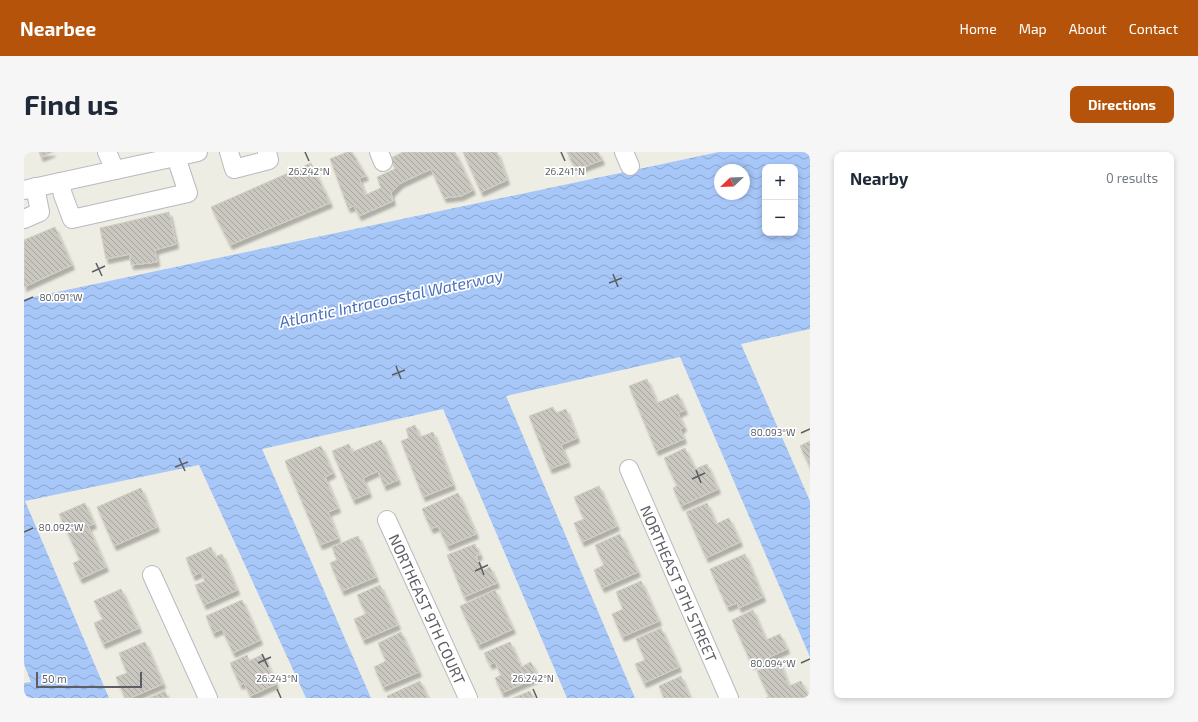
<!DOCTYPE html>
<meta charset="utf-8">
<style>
:root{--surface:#fff;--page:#f6f6f7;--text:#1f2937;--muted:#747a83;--line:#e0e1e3;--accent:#b45309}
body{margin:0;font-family:"Exo 2",sans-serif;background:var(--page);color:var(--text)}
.controls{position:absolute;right:12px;top:12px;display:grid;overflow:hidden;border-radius:8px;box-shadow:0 2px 6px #0003}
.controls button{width:36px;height:36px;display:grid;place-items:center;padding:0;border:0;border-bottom:1px solid var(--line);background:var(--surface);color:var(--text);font:20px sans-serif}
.compass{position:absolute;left:690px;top:12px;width:36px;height:36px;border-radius:50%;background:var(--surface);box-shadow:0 2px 6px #0003;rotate:247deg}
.scale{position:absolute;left:12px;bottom:10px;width:106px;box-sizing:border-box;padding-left:4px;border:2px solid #5c5e63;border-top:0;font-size:11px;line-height:14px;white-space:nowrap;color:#5c5e63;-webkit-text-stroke:3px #fff;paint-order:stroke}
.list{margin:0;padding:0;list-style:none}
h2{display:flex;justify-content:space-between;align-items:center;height:52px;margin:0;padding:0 16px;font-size:17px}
h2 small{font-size:13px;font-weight:400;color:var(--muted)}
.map{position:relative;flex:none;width:786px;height:546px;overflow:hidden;border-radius:8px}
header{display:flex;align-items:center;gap:24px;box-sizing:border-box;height:56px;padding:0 20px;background:var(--accent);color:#fff}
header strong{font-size:19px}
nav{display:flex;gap:22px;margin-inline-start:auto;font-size:14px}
.intro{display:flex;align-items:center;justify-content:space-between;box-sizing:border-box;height:96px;padding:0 24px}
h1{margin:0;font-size:28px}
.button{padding:10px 18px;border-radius:8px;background:var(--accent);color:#fff;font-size:14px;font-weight:700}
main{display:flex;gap:24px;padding:0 24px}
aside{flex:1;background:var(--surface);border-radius:8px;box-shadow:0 2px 6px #0003}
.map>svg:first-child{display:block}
</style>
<header>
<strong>Nearbee</strong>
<nav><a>Home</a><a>Map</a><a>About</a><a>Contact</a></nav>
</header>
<div class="intro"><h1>Find us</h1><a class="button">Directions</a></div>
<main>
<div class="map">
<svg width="786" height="546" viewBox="0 0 786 546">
<defs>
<pattern id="water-waves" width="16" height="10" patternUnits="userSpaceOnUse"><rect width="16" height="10" fill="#a7c7f9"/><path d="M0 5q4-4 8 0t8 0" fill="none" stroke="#8ba5cd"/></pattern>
<pattern id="building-back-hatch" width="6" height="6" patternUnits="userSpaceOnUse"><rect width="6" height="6" fill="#c9c7c0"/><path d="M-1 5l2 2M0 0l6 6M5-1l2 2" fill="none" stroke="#a6a5a0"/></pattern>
<filter id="shadow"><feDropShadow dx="2.5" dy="4.5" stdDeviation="1" flood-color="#0004"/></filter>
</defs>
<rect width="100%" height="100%" fill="#edede4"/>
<path fill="url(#water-waves)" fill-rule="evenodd" d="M 695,0 L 786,0 L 786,177 L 717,192 L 786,349 L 786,505 L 656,205 L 482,244 L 611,546 L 543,546 L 419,257 L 238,297 L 347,546 L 282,546 L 175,313 L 1,349 L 85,546 L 0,546 L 0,531 L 7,530 L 0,512 L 0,147 ZM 741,15 L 771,15 L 771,81 L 741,81 ZM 696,18 L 720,18 L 720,42 L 696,42 Z"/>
<g fill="url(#building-back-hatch)" stroke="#d2cfc2" filter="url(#shadow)">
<polygon points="15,0 29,0 17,5"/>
<polygon points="323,0 328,0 342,24 335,26 341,43 357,36 353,25 371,17 367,6 379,0 431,0 449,38 437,44 420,46 407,17 377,31 367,41 369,49 335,64 330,54 324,56 306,7"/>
<polygon points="439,0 473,0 483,28 457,40"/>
<polygon points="543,0 574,0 578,8 552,18"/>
<polygon points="287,11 306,51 206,93 187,55"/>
<polygon points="145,60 152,92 131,98 133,110 107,113 106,102 82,107 76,76"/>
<polygon points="31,75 48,113 0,135 0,88"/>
<polygon points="623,227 633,251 654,242 661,258 654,261 660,275 656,277 660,287 632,299 605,234"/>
<polygon points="529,255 532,261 542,257 553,286 537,293 544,310 526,317 505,264"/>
<polygon points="391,273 396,285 409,280 429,333 399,345 377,289 385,286 382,277"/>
<polygon points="357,288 374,328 360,334 354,319 339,326 345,341 329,348 308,299 325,292 328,300"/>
<polygon points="786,289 786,315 776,294"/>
<polygon points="297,294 309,321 301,325 314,356 304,360 314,386 296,393 261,309"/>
<polygon points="661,296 671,317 683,312 694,337 657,354 649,336 653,334 640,306"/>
<polygon points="575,334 593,374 558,390 550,371 560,367 550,345"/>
<polygon points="117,336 133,375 90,394 73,355"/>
<polygon points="434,341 452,382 423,394 414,374 407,377 398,357"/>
<polygon points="61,351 70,372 64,374 82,415 56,427 49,411 56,408 35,362"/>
<polygon points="683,351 692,372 705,366 716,390 682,406 662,360"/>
<polygon points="596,382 614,420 578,436 570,418 580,413 571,393"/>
<polygon points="334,384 352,425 318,439 306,411 313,408 308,395"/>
<polygon points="451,392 456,403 452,404 458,419 466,415 473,431 440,445 423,403"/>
<polygon points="187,395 191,405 198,402 213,438 180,453 171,433 181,429 177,420 169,424 162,406"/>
<polygon points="721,402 739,445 715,456 713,451 703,455 686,417"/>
<polygon points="617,429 635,469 598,485 588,462 599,457 592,440"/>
<polygon points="356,433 374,473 339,488 330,467 342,462 333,443"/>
<polygon points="97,437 115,476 79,492 70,471 79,467 70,449"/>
<polygon points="471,438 489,477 454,493 436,454"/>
<polygon points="218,448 236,488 209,501 198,477 189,481 182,464"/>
<polygon points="729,458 742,488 756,482 763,497 728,513 708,468"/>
<polygon points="637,476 655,515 620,531 611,512 621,508 612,487"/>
<polygon points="377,480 395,520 359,535 350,515 362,509 354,491"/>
<polygon points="121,490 139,532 106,546 101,546 92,525 103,521 95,501"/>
<polygon points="486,490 497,515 507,510 514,525 478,541 471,526 477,523 471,510 466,513 460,501"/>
<polygon points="239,502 252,532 226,544 220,531 216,533 206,511 223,503 225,509"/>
<polygon points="755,509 765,534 777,529 785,546 742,546 745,545 733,519"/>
<polygon points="657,524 666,546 640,546 635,534"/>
<polygon points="396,529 404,546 364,546 363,544"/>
<polygon points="141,539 144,546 125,546"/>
<polygon points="506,539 509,546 489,546"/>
</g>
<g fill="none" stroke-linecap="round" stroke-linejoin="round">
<defs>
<g id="minor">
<polyline points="83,0 91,18"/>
<polyline points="205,0 210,17 245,8 243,0"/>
<polyline points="355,0 359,10"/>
<polyline points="600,0 606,14"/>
<polyline points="36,30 39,43 48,67 164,41 152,5"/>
<polyline points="0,38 174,0"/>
<polyline points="0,67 16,60 11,35"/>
<path id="s1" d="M 605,317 L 705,546"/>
<path id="s2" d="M 363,368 L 444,546"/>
<polyline points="128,423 184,546"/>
</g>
</defs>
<use href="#minor" stroke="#b9babf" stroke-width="20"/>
<use href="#minor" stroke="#fff" stroke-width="18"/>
</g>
<path fill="none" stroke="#5c5e63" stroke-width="1.5" d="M 281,0 L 285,9M 537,0 L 541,9M 72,111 L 78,124M 68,120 L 81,114M 589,122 L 594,135M 585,131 L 598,126M 0,149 L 9,145M 372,214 L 377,227M 368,223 L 381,218M 777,281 L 786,277M 155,306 L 161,319M 151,315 L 164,310M 672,318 L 677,331M 668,327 L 681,321M 0,380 L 9,376M 455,410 L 460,423M 451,419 L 464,413M 238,502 L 244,515M 234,511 L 247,505M 777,511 L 786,507M 253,537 L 257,546M 509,537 L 513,546"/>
<g text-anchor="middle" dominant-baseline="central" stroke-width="3.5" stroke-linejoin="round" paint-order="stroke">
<g font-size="15" fill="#5c5e63" stroke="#fff">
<text stroke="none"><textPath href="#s1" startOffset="125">NORTHEAST 9TH STREET</textPath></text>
<text stroke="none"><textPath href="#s2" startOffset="98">NORTHEAST 9TH COURT</textPath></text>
</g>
<g font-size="16" font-style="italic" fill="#4b6fbb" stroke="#fff">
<text transform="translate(367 146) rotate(-12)">Atlantic Intracoastal Waterway</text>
</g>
</g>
<g font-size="10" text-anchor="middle" fill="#5c5e63" stroke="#fff" stroke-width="3.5" stroke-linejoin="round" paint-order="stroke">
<text x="285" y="23">26.242°N</text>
<text x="541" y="23">26.241°N</text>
<text x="37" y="149">80.091°W</text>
<text x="749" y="284">80.093°W</text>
<text x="37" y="379">80.092°W</text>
<text x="749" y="515">80.094°W</text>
<text x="253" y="530">26.243°N</text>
<text x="509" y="530">26.242°N</text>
</g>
</svg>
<div class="controls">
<button>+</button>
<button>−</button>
</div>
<svg class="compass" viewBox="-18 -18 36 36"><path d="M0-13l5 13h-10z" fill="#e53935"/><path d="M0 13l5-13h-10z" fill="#747a83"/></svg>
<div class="scale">50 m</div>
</div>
<aside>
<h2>Nearby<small>0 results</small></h2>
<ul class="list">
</ul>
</aside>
</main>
